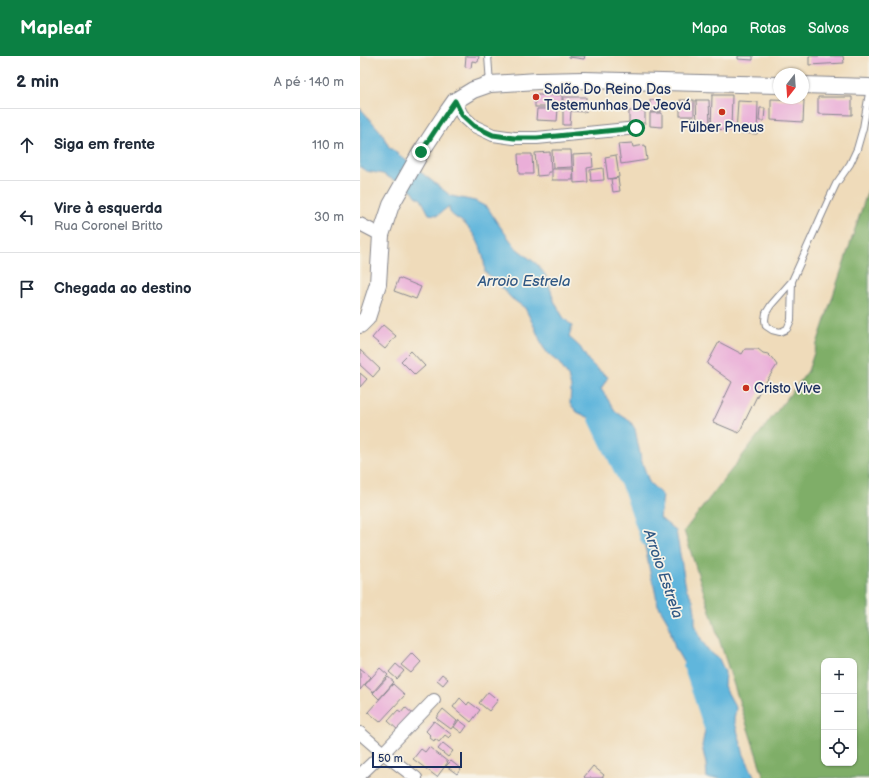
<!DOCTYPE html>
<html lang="pt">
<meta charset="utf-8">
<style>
:root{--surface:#fff;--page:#f6f6f7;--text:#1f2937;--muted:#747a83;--line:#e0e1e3;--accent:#0b8043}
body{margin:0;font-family:"Balsamiq Sans",sans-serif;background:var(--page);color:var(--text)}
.controls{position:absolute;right:12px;bottom:12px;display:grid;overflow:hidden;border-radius:8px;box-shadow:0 1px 3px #0004}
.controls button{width:36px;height:36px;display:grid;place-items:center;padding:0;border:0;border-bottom:1px solid var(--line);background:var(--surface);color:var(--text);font:20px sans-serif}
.compass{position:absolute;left:413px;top:12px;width:36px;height:36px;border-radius:50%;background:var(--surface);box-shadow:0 1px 3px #0004;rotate:197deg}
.scale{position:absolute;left:12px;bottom:10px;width:90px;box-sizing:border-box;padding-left:4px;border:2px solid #1b2f5e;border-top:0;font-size:11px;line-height:14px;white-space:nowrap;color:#1b2f5e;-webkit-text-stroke:3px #f7f3e8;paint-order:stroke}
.stop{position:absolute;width:12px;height:12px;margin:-9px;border:3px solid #0b8043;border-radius:50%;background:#fff}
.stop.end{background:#0b8043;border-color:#fff;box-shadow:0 1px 4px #0008}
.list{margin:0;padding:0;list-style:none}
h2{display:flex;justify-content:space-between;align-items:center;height:52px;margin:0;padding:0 16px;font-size:17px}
h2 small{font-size:13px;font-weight:400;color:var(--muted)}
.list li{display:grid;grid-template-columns:26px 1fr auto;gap:12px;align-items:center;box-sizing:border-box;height:72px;padding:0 16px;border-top:1px solid var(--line)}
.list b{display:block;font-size:15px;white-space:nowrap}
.list p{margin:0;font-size:13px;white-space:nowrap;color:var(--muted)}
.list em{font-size:13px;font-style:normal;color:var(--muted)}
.icon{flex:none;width:22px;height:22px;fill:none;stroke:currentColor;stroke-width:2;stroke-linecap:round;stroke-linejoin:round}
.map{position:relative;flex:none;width:509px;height:722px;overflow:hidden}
header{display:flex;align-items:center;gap:24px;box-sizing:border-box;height:56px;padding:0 20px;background:var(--accent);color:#fff}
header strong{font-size:19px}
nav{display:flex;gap:22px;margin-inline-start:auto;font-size:14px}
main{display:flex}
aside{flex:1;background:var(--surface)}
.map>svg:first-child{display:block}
</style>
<header>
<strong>Mapleaf</strong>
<nav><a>Mapa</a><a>Rotas</a><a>Salvos</a></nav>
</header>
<main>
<aside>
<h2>2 min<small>A pé · 140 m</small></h2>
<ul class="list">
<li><svg class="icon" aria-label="ahead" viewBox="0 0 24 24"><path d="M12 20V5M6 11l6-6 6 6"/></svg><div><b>Siga em frente</b></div><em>110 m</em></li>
<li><svg class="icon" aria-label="left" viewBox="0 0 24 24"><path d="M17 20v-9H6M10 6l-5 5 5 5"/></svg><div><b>Vire à esquerda</b><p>Rua Coronel Britto</p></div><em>30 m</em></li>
<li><svg class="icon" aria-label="arrive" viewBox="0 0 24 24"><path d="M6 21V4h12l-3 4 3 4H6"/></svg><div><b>Chegada ao destino</b></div></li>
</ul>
</aside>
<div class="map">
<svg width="509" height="722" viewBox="0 0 509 722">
<rect width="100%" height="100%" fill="#f7f3e8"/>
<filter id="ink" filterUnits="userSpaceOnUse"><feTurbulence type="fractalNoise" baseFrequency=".025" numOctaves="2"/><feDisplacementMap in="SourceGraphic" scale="8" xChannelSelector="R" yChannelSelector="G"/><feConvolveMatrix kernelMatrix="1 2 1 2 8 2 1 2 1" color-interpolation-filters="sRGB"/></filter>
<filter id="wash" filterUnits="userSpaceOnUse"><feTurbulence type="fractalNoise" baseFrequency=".012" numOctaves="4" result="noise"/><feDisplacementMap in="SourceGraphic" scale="16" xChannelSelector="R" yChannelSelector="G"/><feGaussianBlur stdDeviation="0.9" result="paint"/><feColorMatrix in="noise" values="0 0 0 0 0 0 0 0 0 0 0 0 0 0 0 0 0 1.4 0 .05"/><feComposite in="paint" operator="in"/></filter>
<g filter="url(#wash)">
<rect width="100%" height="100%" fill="#efdbba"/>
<path fill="#7fae67" stroke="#4d6e62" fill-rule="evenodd" d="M 509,131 L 509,722 L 404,722 L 324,475 L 448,315 ZM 464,605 L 494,605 L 494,707 L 464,707 Z"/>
<path fill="#60b6dc" stroke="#3e729d" d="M 0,52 L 21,76 L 29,91 L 58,114 L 91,140 L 115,145 L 128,152 L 136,165 L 156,192 L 178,209 L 186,220 L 195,247 L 203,261 L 212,270 L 209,281 L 220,291 L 228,304 L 237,313 L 248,321 L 241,333 L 256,356 L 270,365 L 275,373 L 281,403 L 289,426 L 303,440 L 300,462 L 316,475 L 326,532 L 333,544 L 335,556 L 335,568 L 342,585 L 349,595 L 359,603 L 365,616 L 364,630 L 376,652 L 374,663 L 384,699 L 395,722 L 347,722 L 346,708 L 342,690 L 348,658 L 348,640 L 337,630 L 315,592 L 308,566 L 298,549 L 294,530 L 290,516 L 286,495 L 281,475 L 282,457 L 279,441 L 269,430 L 264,401 L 255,389 L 242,381 L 234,364 L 217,356 L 210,348 L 211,331 L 208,320 L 199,307 L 189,299 L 183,291 L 174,270 L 165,252 L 151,242 L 145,235 L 132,222 L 125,216 C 124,196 119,183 105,168 C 101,164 93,161 90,156 C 89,154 89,152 89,150 L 78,159 L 69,158 L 61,143 L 56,140 L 53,135 L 23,118 L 6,115 L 0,111 Z"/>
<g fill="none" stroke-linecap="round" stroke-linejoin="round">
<g stroke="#60b6dc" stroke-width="22">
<polyline points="240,362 275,434 291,481"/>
<polyline points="334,608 372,722"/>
</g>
</g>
<g id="blocks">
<g fill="#eaaed8">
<polygon points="106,0 119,0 118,6 112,5 111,12 105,11"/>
<polygon points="209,0 225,0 224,3 209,1"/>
<polygon points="378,0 393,0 393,4 378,3"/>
<polygon points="449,0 483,0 484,7 449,9"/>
<rect x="175" y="39" width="27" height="12"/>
<polygon points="352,39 372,39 371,74 351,73"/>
<polygon points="203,41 226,41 226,56 211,55 210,69 203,69"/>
<polygon points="458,41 492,41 492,59 458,58"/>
<polygon points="411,43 444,44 443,66 411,64"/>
<polygon points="290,44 301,45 301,56 290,56"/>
<rect x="320" y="44" width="14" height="16"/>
<polygon points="336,44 349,44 350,68 337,68"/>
<polygon points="378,45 398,46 397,78 376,77"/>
<polygon points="400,52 405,52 404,65 399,65"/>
<polygon points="177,53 198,53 197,65 176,64"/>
<rect x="269" y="55" width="16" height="12"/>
<polygon points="290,57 302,57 302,71 290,70"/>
<polygon points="272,87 273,91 285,89 287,104 261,108 258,88"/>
<polygon points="192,94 211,94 212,111 193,112"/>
<polygon points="190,96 191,116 188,116 188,119 177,120 175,97"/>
<polygon points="158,98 172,98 173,118 159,118"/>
<polygon points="232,98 233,111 227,112 228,126 214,127 213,99"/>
<polygon points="256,99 259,121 248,123 245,101"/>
<polygon points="243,112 244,124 231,125 230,114"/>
<rect x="192" y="113" width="21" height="11"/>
<polygon points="258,122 260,135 253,136 251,123"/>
<polygon points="39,222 61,231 56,243 34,235"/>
<polygon points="23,269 36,280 25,293 12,282"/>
<polygon points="359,286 382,298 385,293 398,293 403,297 408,298 412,302 417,309 398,338 379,377 353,366 372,326 347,308"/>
<polygon points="0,294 20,313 13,321 0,309"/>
<polygon points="51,295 65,310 55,319 41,305"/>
<polygon points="0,317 7,323 0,331"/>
<polygon points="52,597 61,606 51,617 41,609"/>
<polygon points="36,608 44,615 37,623 29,616"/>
<polygon points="0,612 11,621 0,634"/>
<polygon points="20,612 28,619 13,636 5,629"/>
<polygon points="82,618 88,623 83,629 77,624"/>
<polygon points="28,621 34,626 19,643 13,637"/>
<polygon points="33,628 45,639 20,666 8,656"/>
<polygon points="128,636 138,644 129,655 119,647"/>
<polygon points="100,642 107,649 109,646 120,654 111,666 93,651"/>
<polygon points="45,651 54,659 39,675 28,665 38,654 41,656"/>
<polygon points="83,653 97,665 91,673 76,662"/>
<polygon points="99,664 107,670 102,677 94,671"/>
<polygon points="74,665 92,679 89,682 85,679 79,686 75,683 74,685 70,682 71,680 66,675"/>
<polygon points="83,687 93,695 88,701 78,693"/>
<polygon points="69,691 88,706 77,721 53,703 61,693 65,696"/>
<polygon points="91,705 101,713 97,718 86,710"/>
<polygon points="233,710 244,719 242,722 225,722 224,721"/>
</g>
</g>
</g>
<g filter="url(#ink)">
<use href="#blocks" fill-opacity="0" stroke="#85858c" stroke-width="1"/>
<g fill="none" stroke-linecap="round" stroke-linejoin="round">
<defs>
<g id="lane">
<polyline points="128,0 130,28"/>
<polyline points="432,225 431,264 427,273 420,276 412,274 406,270 405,264 406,257 411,249 432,225 468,145 476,128 490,108 497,93 503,72 509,37"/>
</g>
<g id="street">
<polyline points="95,45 102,59 114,70 133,79 154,82 177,82 277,72"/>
<polyline points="0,168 21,179"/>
<polyline points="0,677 23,697 56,722"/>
<polyline points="0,719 23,697 74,644"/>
</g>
<g id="secondary">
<polyline points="443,29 509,31"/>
<polyline points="0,269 7,262 18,228 21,179 31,149 61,96 88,55 95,45 113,34 130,28 178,25 224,24 419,29"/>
</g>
</defs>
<use href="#lane" stroke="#85858c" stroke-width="8"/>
<use href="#street" stroke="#85858c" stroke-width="14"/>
<use href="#secondary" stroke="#85858c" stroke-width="18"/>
<use href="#lane" stroke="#fff" stroke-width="6"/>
<use href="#street" stroke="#fff" stroke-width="12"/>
<use href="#secondary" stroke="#fff" stroke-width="16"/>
</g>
</g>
<g fill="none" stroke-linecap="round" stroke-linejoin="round" filter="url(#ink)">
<polyline stroke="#0b8043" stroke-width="5" points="61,96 88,55 95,45 102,59 114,70 133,79 154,82 177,82 276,72"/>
</g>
<g fill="#c8321e" stroke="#f7f3e8" stroke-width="1.5">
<circle cx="176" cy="41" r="4"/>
<circle cx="362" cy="56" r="4"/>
<circle cx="386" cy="332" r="4"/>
</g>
<g text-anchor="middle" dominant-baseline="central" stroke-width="3.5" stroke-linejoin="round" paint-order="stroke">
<g font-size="14" fill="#1b2f5e" stroke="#f7f3e8" text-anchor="start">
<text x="184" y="33">Salão Do Reino Das<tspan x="184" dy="16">Testemunhas De Jeová</tspan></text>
<text x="362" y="71" text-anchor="middle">Fülber Pneus</text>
<text x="394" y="332">Cristo Vive</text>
</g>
<g font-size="15" font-style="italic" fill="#305884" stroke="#f7f3e8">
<text x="164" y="225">Arroio Estrela</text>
<text transform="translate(303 518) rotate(71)">Arroio Estrela</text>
</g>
</g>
</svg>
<div class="controls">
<button>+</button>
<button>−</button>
<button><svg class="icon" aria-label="locate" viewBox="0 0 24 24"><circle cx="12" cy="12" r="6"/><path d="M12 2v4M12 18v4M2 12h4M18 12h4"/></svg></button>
</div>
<svg class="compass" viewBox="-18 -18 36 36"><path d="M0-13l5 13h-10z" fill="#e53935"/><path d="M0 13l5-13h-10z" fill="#747a83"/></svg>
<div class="scale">50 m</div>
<div class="stop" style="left:276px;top:72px"></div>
<div class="stop end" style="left:61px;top:96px"></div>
</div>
</main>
